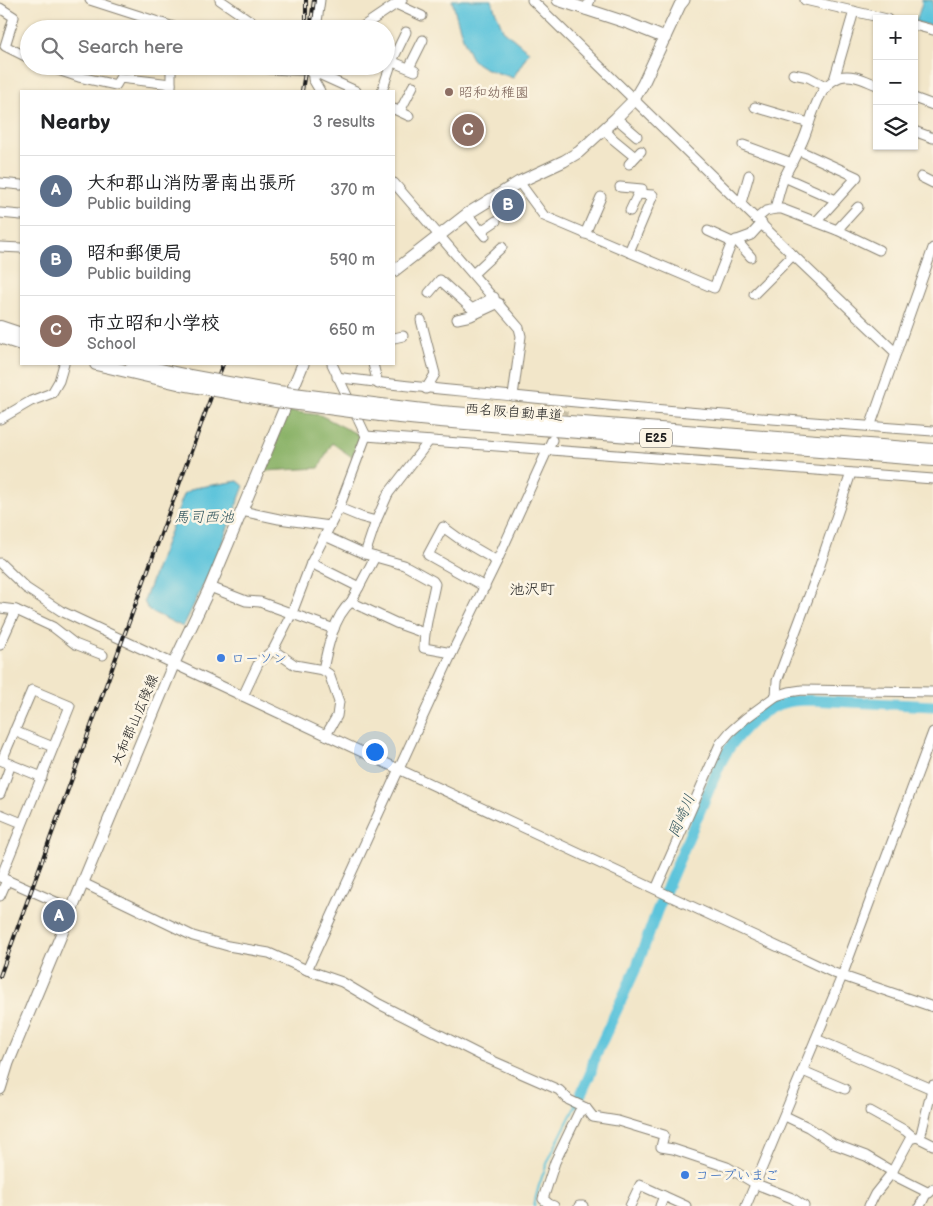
<!DOCTYPE html>
<meta charset="utf-8">
<style>
:root{--surface:#fff;--page:#f2f2f2;--text:#202124;--muted:#757577;--line:#e0e0e0;--accent:#c8321e}
body{margin:0;font-family:"Balsamiq Sans","Klee One",sans-serif;background:var(--page);color:var(--text)}
.controls{position:absolute;right:15px;top:15px;display:grid;overflow:hidden;border-radius:0px;box-shadow:0 1px 4px #0004}
.controls button{width:45px;height:45px;display:grid;place-items:center;padding:0;border:0;border-bottom:1px solid var(--line);background:var(--surface);color:var(--text);font:25px sans-serif}
.you{position:absolute;left:374px;top:751px;width:18px;height:18px;margin:-12px;border:4px solid #fff;border-radius:50%;background:#1a73e8;box-shadow:0 0 0 8px #1a73e833}
.badge{display:grid;place-items:center;width:32px;height:32px;border-radius:50%;background:var(--accent);color:#fff;font-size:16px;font-weight:700}
.pin{position:absolute;translate:-50% -50%;border:2px solid #fff;box-shadow:0 1px 5px #0006}
.list{margin:0;padding:0;list-style:none}
h2{display:flex;justify-content:space-between;align-items:center;height:65px;margin:0;padding:0 20px;font-size:21px}
h2 small{font-size:16px;font-weight:400;color:var(--muted)}
.list li{display:grid;grid-template-columns:32px 1fr auto;gap:15px;align-items:center;box-sizing:border-box;height:70px;padding:0 20px;border-top:1px solid var(--line)}
.list b{display:block;font-size:19px;white-space:nowrap}
.list p{margin:0;font-size:16px;white-space:nowrap;color:var(--muted)}
.list em{font-size:16px;font-style:normal;color:var(--muted)}
.icon{flex:none;width:28px;height:28px;fill:none;stroke:currentColor;stroke-width:2;stroke-linecap:round;stroke-linejoin:round}
.map{position:relative;flex:none;width:933px;height:1206px;overflow:hidden}
.search{position:absolute;background:var(--surface);box-shadow:0 1px 4px #0004;left:20px;top:20px;width:375px;height:55px;display:flex;align-items:center;gap:12px;box-sizing:border-box;padding:0 18px;border-radius:28px;color:var(--muted);font-size:19px}
.panel{position:absolute;background:var(--surface);box-shadow:0 1px 4px #0004;left:20px;top:90px;width:375px;height:275px;border-radius:0px}
.map>svg:first-child{display:block}
</style>
<div class="map">
<svg width="933" height="1206" viewBox="0 0 933 1206">
<rect width="100%" height="100%" fill="#fcf5e5"/>
<filter id="ink" filterUnits="userSpaceOnUse"><feTurbulence type="fractalNoise" baseFrequency=".02" numOctaves="2"/><feDisplacementMap in="SourceGraphic" scale="10" xChannelSelector="R" yChannelSelector="G"/><feConvolveMatrix kernelMatrix="1 2 1 2 8 2 1 2 1" color-interpolation-filters="sRGB"/></filter>
<filter id="wash" filterUnits="userSpaceOnUse"><feTurbulence type="fractalNoise" baseFrequency=".0096" numOctaves="4" result="noise"/><feDisplacementMap in="SourceGraphic" scale="20" xChannelSelector="R" yChannelSelector="G"/><feGaussianBlur stdDeviation="1.12" result="paint"/><feColorMatrix in="noise" values="0 0 0 0 0 0 0 0 0 0 0 0 0 0 0 0 0 1.4 0 .05"/><feComposite in="paint" operator="in"/></filter>
<g filter="url(#wash)">
<rect width="100%" height="100%" fill="#f2e6c9"/>
<polygon fill="#8ab268" stroke="#536742" points="287,411 320,415 361,436 352,457 332,443 319,468 265,471"/>
<g fill="#5dc4db" stroke="#3c707c">
<path d="M 452,0 L 491,0 L 503,30 L 529,52 L 513,78 C 501,73 482,70 473,60 C 466,52 455,12 452,0 Z"/>
<polygon points="921,0 933,0 933,26 916,22 922,3"/>
<polygon points="238,481 244,486 215,561 183,627 148,610 144,601 184,494 194,488"/>
</g>
<g fill="none" stroke-linecap="round" stroke-linejoin="round">
<path stroke="#5dc4db" stroke-width="2" d="M 534,1206 C 540,1171 559,1139 575,1107"/>
<path stroke="#5dc4db" stroke-width="11" d="M 578,1101 L 591,1072 L 594,1059 L 637,966 L 657,911 L 720,764 C 733,738 756,712 783,703 C 792,700 801,700 810,700 L 933,706"/>
</g>
</g>
<g filter="url(#ink)">
<g fill="none" stroke-linecap="round" stroke-linejoin="round">
<polyline stroke="#c7bea6" stroke-width="9" stroke-dasharray="9 4.5" stroke-linecap="butt" points="558,426 564,410"/>
<defs>
<g id="minor">
<polyline points="90,0 180,29"/>
<polyline points="220,0 262,29"/>
<polyline points="532,0 793,255 896,353"/>
<polyline points="805,0 887,19"/>
<polyline points="396,4 422,16"/>
<polyline points="0,8 14,17 5,46 29,58"/>
<polyline points="586,10 590,0"/>
<polyline points="914,25 933,30"/>
<polyline points="316,29 320,0"/>
<polyline points="359,29 402,0"/>
<polyline points="386,59 415,71"/>
<polyline points="46,66 79,77 116,85 120,78 171,84"/>
<polyline points="171,66 171,91"/>
<polyline points="253,66 270,69 312,71 356,91"/>
<polyline points="312,66 313,79 320,91"/>
<polyline points="409,68 423,40"/>
<polyline points="793,74 808,77 827,87"/>
<polyline points="834,80 854,11"/>
<polyline points="382,91 392,61 406,32"/>
<polyline points="914,98 933,105"/>
<polyline points="755,107 809,123"/>
<polyline points="394,109 409,116"/>
<polyline points="400,111 413,86"/>
<polyline points="616,118 637,136"/>
<polyline points="604,129 613,139 635,157"/>
<polyline points="914,131 933,138"/>
<polyline points="743,145 792,163"/>
<polyline points="798,150 857,177 816,222"/>
<polyline points="629,164 641,151"/>
<polyline points="784,177 836,200"/>
<polyline points="921,177 933,183"/>
<polyline points="519,182 544,216 714,288 732,242 751,235 762,223"/>
<polyline points="0,183 21,185"/>
<polyline points="394,183 519,328 521,336 513,396"/>
<polyline points="620,187 642,189 642,194"/>
<polyline points="741,203 749,175"/>
<polyline points="775,209 782,209 837,230 879,250"/>
<polyline points="0,213 21,215"/>
<polyline points="467,214 485,236"/>
<path d="M 756,219 L 766,211 L 775,209 C 778,198 780,186 785,176 C 791,163 799,151 804,138 C 812,119 817,85 840,77 C 852,73 866,81 877,85"/>
<polyline points="837,230 858,207"/>
<polyline points="481,231 496,221"/>
<polyline points="708,231 732,242"/>
<polyline points="585,234 601,197"/>
<polyline points="736,240 751,257"/>
<polyline points="0,247 21,248"/>
<polyline points="629,252 653,195 638,194 630,211"/>
<polyline points="473,274 502,247"/>
<polyline points="429,293 440,280 472,309 494,297"/>
<polyline points="754,294 793,255"/>
<polyline points="457,319 471,316 499,303"/>
<polyline points="421,320 435,374 426,389"/>
<polyline points="394,338 403,336"/>
<polyline points="373,364 378,384"/>
<path d="M 337,377 C 395,386 454,390 514,396 C 653,410 793,421 933,431"/>
<polyline points="0,419 31,401 52,393 59,381 64,364"/>
<polyline points="870,427 933,248"/>
<polyline points="366,436 933,479"/>
<polyline points="339,508 361,517 376,521"/>
<polyline points="242,511 279,519 330,526"/>
<path d="M 325,536 L 365,554 L 404,565 L 433,581 L 435,584 C 431,605 424,626 424,648 L 452,653"/>
<polyline points="365,554 376,521 388,494 429,441"/>
<polyline points="0,563 26,588 61,611 834,973 933,1007"/>
<polyline points="311,563 359,587"/>
<polyline points="210,587 246,601 260,602 334,629"/>
<polyline points="485,587 428,555 443,527 461,540 497,561"/>
<polyline points="351,602 396,623 424,633"/>
<polyline points="0,608 16,610 53,627 75,644 103,655"/>
<polyline points="0,645 16,610"/>
<polyline points="273,650 295,665 323,670"/>
<polyline points="243,696 259,662 273,650 292,613 311,563 339,508 366,436 332,364"/>
<polyline points="776,696 777,681 816,577 851,473"/>
<polyline points="14,731 53,747"/>
<path d="M 326,735 L 337,716 L 339,702 L 329,674 L 323,670 C 327,649 334,616 351,602 L 375,557"/>
<polyline points="0,760 42,777"/>
<polyline points="0,794 11,764"/>
<polyline points="0,814 22,823"/>
<polyline points="0,877 72,909"/>
<polyline points="1,877 70,706 32,690 2,760"/>
<polyline points="83,883 193,936 228,946 269,953 307,970 342,982 379,1004 484,1057 559,1090 569,1100 586,1108 593,1117 618,1121 664,1135 661,1147 673,1149 727,1167 756,1184 792,1198 804,1206"/>
<polyline points="656,889 720,744 730,732 746,718 776,696 789,692 802,690 933,692"/>
<polyline points="0,896 7,880"/>
<polyline points="307,970 452,653 497,561 552,440"/>
<polyline points="816,1039 932,1089"/>
<polyline points="803,1071 845,1089"/>
<polyline points="870,1111 906,1131 913,1137"/>
<polyline points="785,1116 808,1127 834,1144 866,1156 893,1172"/>
<polyline points="920,1138 933,1085"/>
<polyline points="891,1174 929,1193 933,1189"/>
<polyline points="554,1206 549,1204 543,1199 555,1162 579,1112 586,1108"/>
<polyline points="579,1206 583,1206"/>
<polyline points="630,1206 640,1185 664,1196"/>
<polyline points="660,1206 664,1196 686,1206"/>
<polyline points="746,1206 842,976 933,732"/>
<polyline points="869,1206 875,1194 891,1174 910,1139 917,1137 933,1145"/>
<polyline points="920,1206 927,1192"/>
</g>
<g id="major">
<polyline points="558,0 628,23 665,38"/>
<polyline points="394,271 467,214 519,182 564,161 579,152 616,118 633,101 643,84 680,5 684,0"/>
<polyline points="0,1089 8,1063 30,1010 174,663 210,587 303,364"/>
</g>
<g id="highway">
<polyline points="0,327 21,334"/>
<polyline points="0,337 21,344"/>
<polyline points="96,364 182,384"/>
<polyline points="133,364 184,375"/>
<polyline points="381,405 441,412 933,450"/>
<polyline points="380,415 440,421 933,460"/>
</g>
</defs>
<use href="#minor" stroke="#878172" stroke-width="11"/>
<use href="#major" stroke="#878172" stroke-width="13"/>
<use href="#highway" stroke="#878172" stroke-width="14"/>
<use href="#minor" stroke="#fff" stroke-width="9"/>
<use href="#major" stroke="#fff" stroke-width="11"/>
<use href="#highway" stroke="#fff" stroke-width="12"/>
<defs>
<g id="rail">
<polyline points="306,19 306,0"/>
<polyline points="310,29 314,0"/>
<polyline points="302,91 306,66"/>
<polyline points="0,976 223,364"/>
</g>
</defs>
<use href="#rail" stroke="#1c1c1c" stroke-width="4"/>
<use href="#rail" stroke="#fcf5e5" stroke-width="2" stroke-dasharray="5.5" stroke-linecap="butt"/>
<defs>
<g id="highway-bridge">
<polyline points="184,375 278,392 381,405"/>
<polyline points="182,384 276,401 380,415"/>
</g>
</defs>
<use href="#highway-bridge" stroke="#878172" stroke-width="14" stroke-linecap="butt"/>
<use href="#highway-bridge" stroke="#fff" stroke-width="12"/>
</g>
</g>
<circle fill="#8d6e63" stroke="#fcf5e5" stroke-width="2" cx="449" cy="92" r="5"/>
<g fill="#3f7fe0" stroke="#fcf5e5" stroke-width="2">
<circle cx="221" cy="658" r="5"/>
<circle cx="685" cy="1175" r="5"/>
</g>
<g text-anchor="middle" dominant-baseline="central" stroke-width="5" stroke-linejoin="round" paint-order="stroke">
<rect fill="#fcf5e5" stroke="#5f5d58" stroke-width="1" x="640" y="428.5" width="32" height="19" rx="4"/>
<g font-size="12" font-weight="bold" fill="#1c1c1c">
<text x="656" y="438">E25</text>
</g>
<g font-size="14" fill="#785e54" stroke="#fcf5e5" text-anchor="start">
<text x="459" y="92">昭和幼稚園</text>
</g>
<g font-size="14" fill="#1c1c1c" stroke="#fcf5e5">
<text transform="translate(514 412) rotate(4)">西名阪自動車道</text>
<text transform="translate(135 720) rotate(-67)">大和郡山広陵線</text>
</g>
<g font-size="14" fill="#366cbe" stroke="#fcf5e5" text-anchor="start">
<text x="231" y="658">ローソン</text>
<text x="695" y="1175">コープいまご</text>
</g>
<g font-size="15" font-style="italic" fill="#33575f" stroke="#fcf5e5">
<text x="204" y="517">馬司西池</text>
<text transform="translate(682 816) rotate(-67)">岡崎川</text>
</g>
<g font-size="15" fill="#1c1c1c" stroke="#fcf5e5">
<text x="532" y="589">池沢町</text>
</g>
</g>
</svg>
<div class="controls">
<button>+</button>
<button>−</button>
<button><svg class="icon" aria-label="layers" viewBox="0 0 24 24"><path d="M12 4l9 5-9 5-9-5zM3 14l9 5 9-5"/></svg></button>
</div>
<div class="you"></div>
<div class="pin badge" style="left:59px;top:916px;background:#5c6f8a">A</div>
<div class="pin badge" style="left:508px;top:205px;background:#5c6f8a">B</div>
<div class="pin badge" style="left:468px;top:130px;background:#8d6e63">C</div>
<div class="search"><svg class="icon" aria-label="search" viewBox="0 0 24 24"><circle cx="10" cy="10" r="6"/><path d="M15 15l6 6"/></svg>Search here</div>
<section class="panel">
<h2>Nearby<small>3 results</small></h2>
<ul class="list">
<li><span class="badge" style="background:#5c6f8a">A</span><div><b>大和郡山消防署南出張所</b><p>Public building</p></div><em>370 m</em></li>
<li><span class="badge" style="background:#5c6f8a">B</span><div><b>昭和郵便局</b><p>Public building</p></div><em>590 m</em></li>
<li><span class="badge" style="background:#8d6e63">C</span><div><b>市立昭和小学校</b><p>School</p></div><em>650 m</em></li>
</ul>
</section>
</div>
